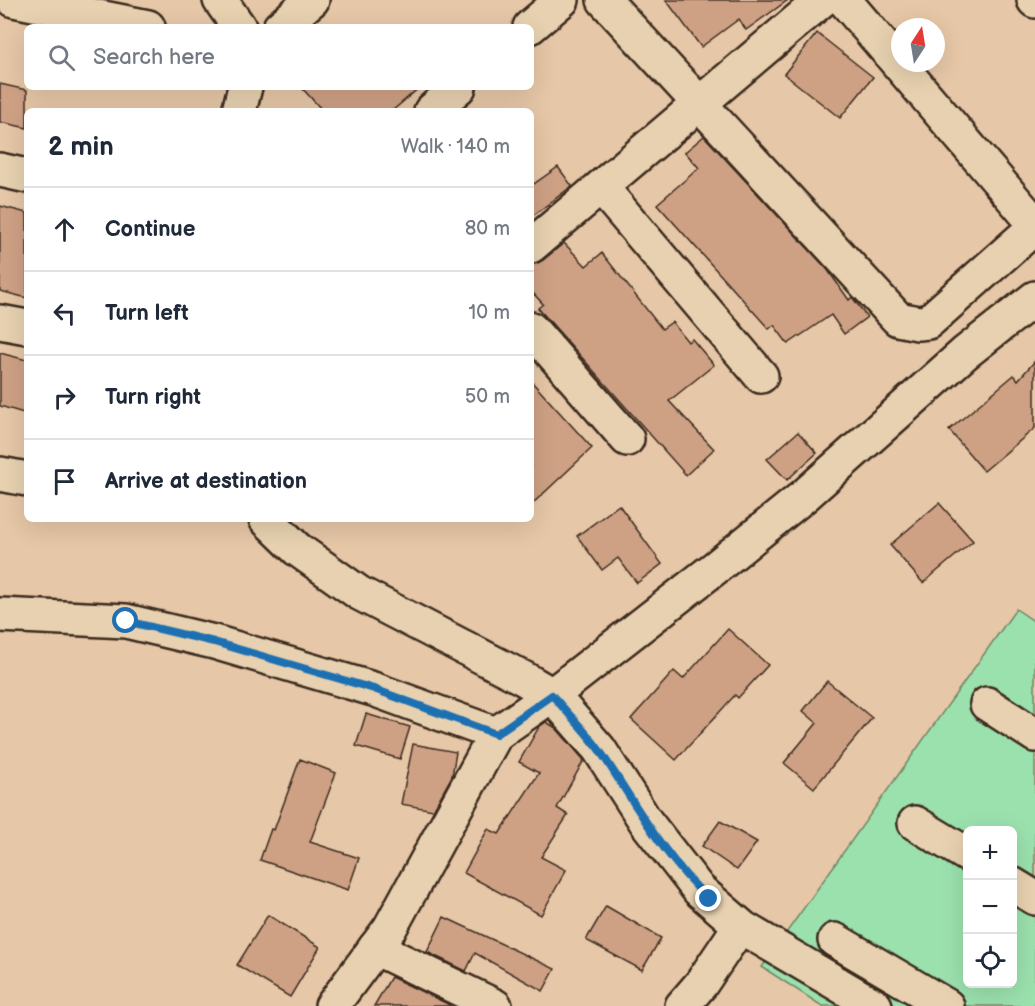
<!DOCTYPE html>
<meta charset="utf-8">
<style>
:root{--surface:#fff;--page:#f2f2f3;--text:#1f2937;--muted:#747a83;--line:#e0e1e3}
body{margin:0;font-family:"Balsamiq Sans",sans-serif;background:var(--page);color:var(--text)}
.controls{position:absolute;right:18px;bottom:18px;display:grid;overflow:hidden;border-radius:9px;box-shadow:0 6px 24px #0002}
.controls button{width:54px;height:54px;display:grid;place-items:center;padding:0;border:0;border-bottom:2px solid var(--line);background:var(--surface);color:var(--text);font:30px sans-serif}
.compass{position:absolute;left:891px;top:18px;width:54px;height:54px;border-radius:50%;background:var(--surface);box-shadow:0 6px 24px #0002;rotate:12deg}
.stop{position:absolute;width:18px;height:18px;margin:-14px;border:4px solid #1f6fb2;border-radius:50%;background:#fff}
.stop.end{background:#1f6fb2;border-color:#fff;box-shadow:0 2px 6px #0008}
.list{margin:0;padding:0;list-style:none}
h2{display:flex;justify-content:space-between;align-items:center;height:78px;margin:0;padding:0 24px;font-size:26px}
h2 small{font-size:20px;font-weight:400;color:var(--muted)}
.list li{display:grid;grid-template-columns:39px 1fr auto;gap:18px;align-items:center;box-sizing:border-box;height:84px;padding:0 24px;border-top:2px solid var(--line)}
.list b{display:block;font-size:22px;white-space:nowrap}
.list em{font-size:20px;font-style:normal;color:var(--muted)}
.icon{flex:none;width:33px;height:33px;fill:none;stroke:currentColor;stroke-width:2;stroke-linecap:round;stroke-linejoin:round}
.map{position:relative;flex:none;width:1035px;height:1006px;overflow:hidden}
.search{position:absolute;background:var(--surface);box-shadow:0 6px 24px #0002;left:24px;top:24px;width:510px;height:66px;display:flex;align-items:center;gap:15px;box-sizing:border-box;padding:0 21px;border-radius:9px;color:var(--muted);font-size:22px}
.panel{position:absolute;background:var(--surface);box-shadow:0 6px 24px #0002;left:24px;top:108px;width:510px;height:414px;border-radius:9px}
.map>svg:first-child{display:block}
</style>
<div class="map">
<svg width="1035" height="1006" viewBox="0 0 1035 1006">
<rect width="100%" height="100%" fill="#e6c7a7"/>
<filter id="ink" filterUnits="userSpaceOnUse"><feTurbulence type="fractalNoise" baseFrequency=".0167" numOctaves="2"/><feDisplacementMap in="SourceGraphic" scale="12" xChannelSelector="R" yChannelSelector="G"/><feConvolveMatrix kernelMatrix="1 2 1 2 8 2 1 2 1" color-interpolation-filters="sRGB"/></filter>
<g filter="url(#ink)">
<path fill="#9be1ae" stroke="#6b8666" stroke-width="1.5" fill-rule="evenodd" d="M 1016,609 L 1035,622 L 1035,1006 L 822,1006 L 762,967 ZM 968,830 L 1012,830 L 1012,984 L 968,984 Z"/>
<g fill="#cea185" stroke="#3b2a1e" stroke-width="1.5">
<polygon points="666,0 788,0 746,30 739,19 701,47"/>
<polygon points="817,33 873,77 840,118 784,74"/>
<polygon points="0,84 27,90 27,128 0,122"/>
<polygon points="301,87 420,87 392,111 323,111"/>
<polygon points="704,136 827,269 849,300 852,297 867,317 844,334 831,315 788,344 774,325 769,329 657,204 699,168 685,152"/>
<polygon points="558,167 572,186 531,217 531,186"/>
<polygon points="0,206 27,213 27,298 0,291"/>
<polygon points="564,243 586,266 602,253 662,329 672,322 688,342 692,339 714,365 669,401 714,449 686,475 538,308 543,304 531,291 531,265 543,260"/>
<polygon points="0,353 27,360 27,414 0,406"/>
<polygon points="1035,361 1035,428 984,471 949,430 1014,375 1018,380"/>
<polygon points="531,381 592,448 531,505"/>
<polygon points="798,432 817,453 787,480 767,459"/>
<polygon points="939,503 973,541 923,583 890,545"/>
<polygon points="619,505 662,564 637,583 618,558 602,570 577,536"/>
<polygon points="728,629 768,665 738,698 735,695 676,760 631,719 674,671 683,679"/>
<polygon points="827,681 872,718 814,788 784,763 817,723 803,711"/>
<polygon points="366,714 410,727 400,759 356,746"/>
<polygon points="546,722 556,728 584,760 557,808 568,815 541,857 566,870 541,915 464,873 488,829 499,834 539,773 519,762 539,727"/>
<polygon points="413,744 456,752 452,776 433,810 401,804"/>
<polygon points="300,759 336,773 310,842 359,858 348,890 260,860 271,829 274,830"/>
<polygon points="720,821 757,842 737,870 702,846"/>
<polygon points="606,906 661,938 642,970 586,940"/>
<polygon points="268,915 320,947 290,997 237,965"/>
<polygon points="444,917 555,969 543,991 475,953 466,971 427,952"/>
<polygon points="391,977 450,1005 450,1006 374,1006"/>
</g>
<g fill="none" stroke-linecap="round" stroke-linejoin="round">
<defs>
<g id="minor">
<polyline points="14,0 148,27"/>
<polyline points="220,0 239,27"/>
<polyline points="604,0 898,319 918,323 928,322 1035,227"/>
<polyline points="844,0 1035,224"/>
<polyline points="1034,0 1035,1"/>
<polyline points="280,27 312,0"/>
<polyline points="239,111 245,87"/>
<polyline points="601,187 761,376"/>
<polyline points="531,246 822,0"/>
<polyline points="0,322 27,327"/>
<polyline points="531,329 627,439"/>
<polyline points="0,474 27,479"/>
<polyline points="266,519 297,549 359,593 523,678 552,695 599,749 646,822 699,890 743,928 875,1006"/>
<polyline points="0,615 126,621 214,642 373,689 496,734"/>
<polyline points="987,704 1035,735"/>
<polyline points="915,823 968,855"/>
<polyline points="1012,884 1035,898"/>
<polyline points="835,940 947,1006"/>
<polyline points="375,948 495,1006"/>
<polyline points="332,1006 390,928 496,734 552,695 715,568 804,496 965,353 1035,298"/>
<polyline points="682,1006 701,984 740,926"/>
</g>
<g id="tertiary">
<polyline points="530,27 562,0"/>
<polyline points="431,111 459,87"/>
<polyline points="0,170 27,176"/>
</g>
</defs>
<use href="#minor" stroke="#3b2a1e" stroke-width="38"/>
<use href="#tertiary" stroke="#3b2a1e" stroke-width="38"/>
<use href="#minor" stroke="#e7d1b0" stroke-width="33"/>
<use href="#tertiary" stroke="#e7d1b0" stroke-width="33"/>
</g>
</g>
<g fill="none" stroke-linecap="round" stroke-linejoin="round" filter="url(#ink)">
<path stroke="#1f6fb2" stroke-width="8" d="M 126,621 L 214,642 L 374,689 L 496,734 L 552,695 C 568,714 586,731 600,751 C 634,801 663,857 709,899"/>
</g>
</svg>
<div class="controls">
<button>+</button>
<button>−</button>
<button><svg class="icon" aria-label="locate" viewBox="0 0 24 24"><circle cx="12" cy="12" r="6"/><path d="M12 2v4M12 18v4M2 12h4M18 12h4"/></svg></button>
</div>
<svg class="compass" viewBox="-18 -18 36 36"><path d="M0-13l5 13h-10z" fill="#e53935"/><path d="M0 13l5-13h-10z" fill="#747a83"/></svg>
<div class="stop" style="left:126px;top:621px"></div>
<div class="stop end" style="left:709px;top:899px"></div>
<div class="search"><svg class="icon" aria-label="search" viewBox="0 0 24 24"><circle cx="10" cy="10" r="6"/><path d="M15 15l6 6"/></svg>Search here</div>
<section class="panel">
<h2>2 min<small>Walk · 140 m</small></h2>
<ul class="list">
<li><svg class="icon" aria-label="ahead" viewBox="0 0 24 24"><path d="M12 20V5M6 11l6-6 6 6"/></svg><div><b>Continue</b></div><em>80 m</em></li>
<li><svg class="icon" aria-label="left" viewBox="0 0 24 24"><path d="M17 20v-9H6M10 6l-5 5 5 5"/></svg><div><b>Turn left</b></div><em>10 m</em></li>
<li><svg class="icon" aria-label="right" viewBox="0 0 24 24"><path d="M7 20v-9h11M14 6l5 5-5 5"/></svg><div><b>Turn right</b></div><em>50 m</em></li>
<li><svg class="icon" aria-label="arrive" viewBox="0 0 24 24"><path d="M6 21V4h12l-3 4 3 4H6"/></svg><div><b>Arrive at destination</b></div></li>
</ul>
</section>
</div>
